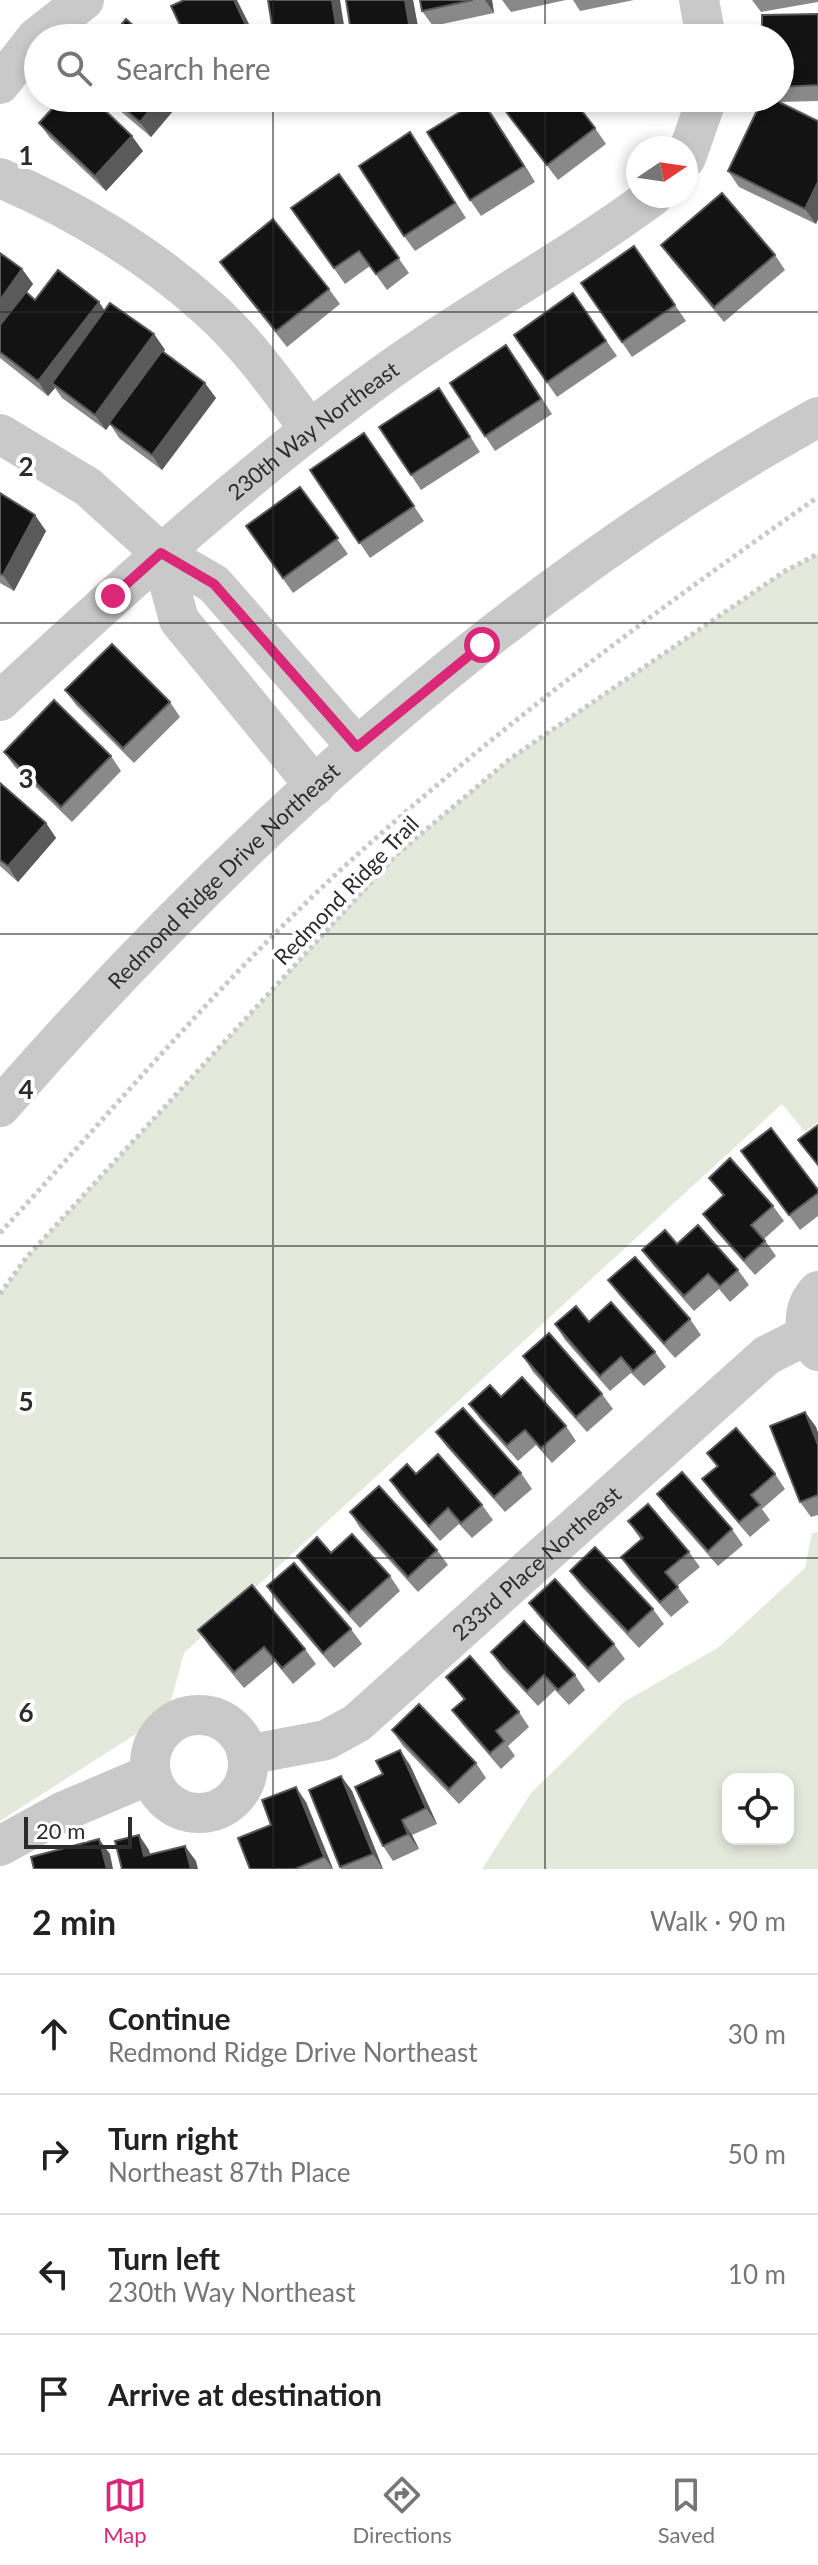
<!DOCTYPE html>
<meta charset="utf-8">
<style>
:root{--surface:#fff;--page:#f6f6f6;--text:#222;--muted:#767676;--line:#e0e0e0;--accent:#db2777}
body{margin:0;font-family:Lato,sans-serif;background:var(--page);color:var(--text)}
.controls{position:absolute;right:24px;bottom:24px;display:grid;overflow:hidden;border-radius:16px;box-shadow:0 4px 12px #0003}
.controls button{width:72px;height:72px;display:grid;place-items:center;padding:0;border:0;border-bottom:2px solid var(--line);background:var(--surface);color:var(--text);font:40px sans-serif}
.compass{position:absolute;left:626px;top:136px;width:72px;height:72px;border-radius:50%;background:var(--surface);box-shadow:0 4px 12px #0003;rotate:77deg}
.scale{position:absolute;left:24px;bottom:20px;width:108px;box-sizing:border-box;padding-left:8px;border:4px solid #2c2c2c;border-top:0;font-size:22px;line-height:28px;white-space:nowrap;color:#2c2c2c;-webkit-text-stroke:6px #fff;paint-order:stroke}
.stop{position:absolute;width:24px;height:24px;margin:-18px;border:6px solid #db2777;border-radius:50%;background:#fff}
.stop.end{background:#db2777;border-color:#fff;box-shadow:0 2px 8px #0008}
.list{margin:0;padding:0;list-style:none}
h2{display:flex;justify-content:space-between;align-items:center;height:104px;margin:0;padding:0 32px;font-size:34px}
h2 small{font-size:26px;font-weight:400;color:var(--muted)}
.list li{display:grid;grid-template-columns:52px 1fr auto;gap:24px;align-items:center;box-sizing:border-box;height:120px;padding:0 32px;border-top:2px solid var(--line)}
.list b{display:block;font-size:30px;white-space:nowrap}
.list p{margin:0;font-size:26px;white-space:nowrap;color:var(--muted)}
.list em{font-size:26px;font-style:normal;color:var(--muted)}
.icon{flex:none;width:44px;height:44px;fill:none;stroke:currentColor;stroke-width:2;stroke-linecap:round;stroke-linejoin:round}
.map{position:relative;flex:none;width:818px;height:1869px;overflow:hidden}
.search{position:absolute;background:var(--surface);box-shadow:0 4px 12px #0003;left:24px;right:24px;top:24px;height:88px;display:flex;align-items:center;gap:20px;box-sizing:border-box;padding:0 28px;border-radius:44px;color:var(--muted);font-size:30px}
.sheet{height:584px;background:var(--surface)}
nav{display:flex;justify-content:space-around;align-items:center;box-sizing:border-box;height:112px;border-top:2px solid var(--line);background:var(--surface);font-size:22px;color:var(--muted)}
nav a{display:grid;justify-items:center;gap:4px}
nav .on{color:var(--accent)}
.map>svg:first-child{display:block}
</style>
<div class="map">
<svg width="818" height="1869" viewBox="0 0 818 1869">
<rect width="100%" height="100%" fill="#fff"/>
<g fill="#e5e9db" fill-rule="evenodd">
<polygon points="818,554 818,1122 805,1132 782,1104 184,1653 171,1701 148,1718 136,1734 0,1821 0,1294 26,1258 396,855 511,758 785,571"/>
<path d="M 818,1532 L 818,1869 L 482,1869 L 531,1793 L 624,1702 L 719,1647 L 805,1568 L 812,1533 ZM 728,1779 L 788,1779 L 788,1839 L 728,1839 Z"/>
</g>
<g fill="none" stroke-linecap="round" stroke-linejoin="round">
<g stroke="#c9c9c9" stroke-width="5" stroke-dasharray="4 4" stroke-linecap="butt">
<path d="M 0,1233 C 114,1109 223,978 347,864 C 494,730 656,610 818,497"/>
<polyline points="0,1294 26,1258 396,855 511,758 785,571 818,554"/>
</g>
<g stroke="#c9c9c9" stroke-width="40">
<polyline points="699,0 706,38"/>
<polyline points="0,84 36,38 84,0"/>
<polyline points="686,158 707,98"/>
<path d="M 0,178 C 74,209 148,254 207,307 C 247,342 279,388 310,430"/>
<polyline points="0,434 88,487 161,553 214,584 357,747"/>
<polyline points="161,553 179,620 315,786"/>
<path id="s1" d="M 0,701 C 124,586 247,473 384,374 C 471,311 567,260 653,196"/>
<path id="s2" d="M 0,1107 C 229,845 512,586 818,417"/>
<path d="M 818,1291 C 802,1308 801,1335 818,1351"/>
<circle cx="199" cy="1764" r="49"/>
<path id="s3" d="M 247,1755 L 326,1740 L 357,1723 L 767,1355 L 807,1335"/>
<polyline points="0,1846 62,1812 151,1774"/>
</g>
</g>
<g fill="#898989">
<polygon points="413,0 420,38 352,38"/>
<polygon points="420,0 492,0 494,13 433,26 422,11"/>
<polygon points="502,0 566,0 511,12"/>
<polygon points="573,0 634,0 580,11"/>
<polygon points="752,0 818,0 818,2 761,12"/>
<polygon points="818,14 818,101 779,102 818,121 818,219 816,224 739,187 728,171 763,98 780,98 780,38"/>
<polygon points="105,98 184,98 151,137"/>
<polygon points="481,99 535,182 481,216 470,200"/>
<polygon points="497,100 595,128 606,144 558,180"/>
<polygon points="39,123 143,151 106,191 50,138"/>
<polygon points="421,148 466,218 415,251 404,236"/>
<polygon points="339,174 409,273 387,290 370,266 345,284 291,208"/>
<polygon points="661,245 775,255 785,270 724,322 672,260"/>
<polygon points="634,246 686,321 632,357 581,283"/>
<polygon points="0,253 22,269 33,284 26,293 35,300 105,310 154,334 165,350 163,352 216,398 162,470 119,438 110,424 106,430 62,398 55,388 48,396 0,358"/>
<polygon points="220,262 329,289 340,304 287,347 231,277"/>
<polygon points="573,293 617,356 557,397 514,335"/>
<polygon points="517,360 552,414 495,451 450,383"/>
<polygon points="449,403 480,452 421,490 411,475"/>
<polygon points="364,433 424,521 370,558 310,470"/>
<polygon points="300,487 348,554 293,593 246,526"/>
<polygon points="0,493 46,531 14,591 0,583"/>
<polygon points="65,690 170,702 180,717 134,763 76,705"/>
<polygon points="4,752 111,756 121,771 72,822 15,767"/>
<polygon points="0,783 46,823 56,838 18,882 0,866"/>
<polygon points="741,1151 818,1190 818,1216 800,1230"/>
<polygon points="709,1178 773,1206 784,1221 764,1239 776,1256 755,1275 714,1229 703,1214 723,1196"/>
<polygon points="677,1244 738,1270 749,1285 730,1302 719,1289 694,1311 653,1265 642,1250"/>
<polygon points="608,1280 690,1319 701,1335 675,1358 619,1295"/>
<polygon points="589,1322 655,1352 666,1367 644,1386 631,1373 610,1391 565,1340 555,1324"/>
<polygon points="523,1356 602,1394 613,1409 587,1432 533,1372"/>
<polygon points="501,1397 566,1426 576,1441 552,1463 536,1445 518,1461 480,1419 469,1404"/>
<polygon points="805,1412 816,1427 818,1433 818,1515 811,1517 800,1502"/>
<polygon points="436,1432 521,1473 532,1489 505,1512 447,1447"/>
<polygon points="707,1453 775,1474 785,1489 762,1509 770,1520 750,1537 713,1494 702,1479 717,1467"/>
<polygon points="416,1474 482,1505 493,1520 472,1538 459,1524 440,1541 400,1495 390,1480"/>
<polygon points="657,1494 732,1529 743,1545 718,1566 668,1509"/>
<polygon points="350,1512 437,1550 448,1565 418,1592 360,1528"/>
<polygon points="628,1521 689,1552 700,1567 677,1586 689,1602 671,1617 631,1572 621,1557 641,1540"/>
<polygon points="331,1553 390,1576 400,1591 360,1628 308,1571 297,1556"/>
<polygon points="570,1571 653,1609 664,1624 639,1648 581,1586"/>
<polygon points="267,1586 351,1629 362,1644 334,1668 277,1602"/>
<polygon points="529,1603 614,1644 625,1659 599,1683 540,1618"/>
<polygon points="198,1630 305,1649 316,1664 293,1684 275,1662 244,1688 209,1646"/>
<polygon points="491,1652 575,1675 585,1690 569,1705 555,1690 538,1706 502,1668"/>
<polygon points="446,1677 519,1712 529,1727 508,1746 515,1756 501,1769 463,1725 452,1710 464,1700"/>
<polygon points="392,1730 476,1763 486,1778 459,1804 403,1746"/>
<polygon points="410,1765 437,1824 412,1835 419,1849 393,1861 383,1846"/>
<polygon points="341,1776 352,1791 383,1869 341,1869 340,1867"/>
<polygon points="306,1802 333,1869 250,1869 271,1825"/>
</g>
<g fill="#5a5a5a">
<polygon points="234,0 237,0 256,38 252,38"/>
<polygon points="332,0 340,0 346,38 338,38"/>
<polygon points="405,0 413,0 420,38 416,38 410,30"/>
<polygon points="485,0 492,0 494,13"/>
<polygon points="160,98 184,98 151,137 140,122"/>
<polygon points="481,99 492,114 535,182 524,166"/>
<polygon points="132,136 143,151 106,191 95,176"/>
<polygon points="818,182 818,219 816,224 805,209"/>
<polygon points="22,269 33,284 0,330 0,300"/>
<polygon points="99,302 109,317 52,383 55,388 48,396 38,381"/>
<polygon points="154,334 165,350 106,430 95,415"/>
<polygon points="205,383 216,398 162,470 152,455"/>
<polygon points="35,515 46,531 14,591 3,575"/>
<polygon points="46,823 56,838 18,882 8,866"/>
<polygon points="805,1412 816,1427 818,1433 818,1445"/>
<polygon points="400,1750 410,1765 437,1824 426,1808"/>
<polygon points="341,1776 352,1791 383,1869 373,1854"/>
<polygon points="296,1787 306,1802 333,1869 324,1857"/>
<polygon points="402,1820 412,1835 419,1849 408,1834"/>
<polygon points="139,1835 149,1850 154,1869 144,1856"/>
<polygon points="99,1839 110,1854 113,1869 107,1869"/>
<polygon points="185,1846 196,1861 198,1869 191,1869"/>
</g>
<g fill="#131313" stroke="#5a5a5a" stroke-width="2">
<polygon points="184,0 234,0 252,38 186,38 171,6"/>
<polygon points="268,0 332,0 338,38 274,38"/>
<polygon points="346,0 405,0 410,30 362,38 352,38"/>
<polygon points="420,0 473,0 422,11"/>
<polygon points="818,14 818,85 780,87 780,38 762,38 762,15"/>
<polygon points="126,19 147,38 110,38"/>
<polygon points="62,98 92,98 132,136 95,176 39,123"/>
<polygon points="112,98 160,98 140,122"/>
<polygon points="500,98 572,98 595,128 547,165 497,100"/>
<polygon points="763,98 771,98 818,121 818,182 805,209 728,171"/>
<polygon points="481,99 524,166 470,200 427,132"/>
<polygon points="410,132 455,203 404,236 359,166"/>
<polygon points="339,174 399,258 376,274 359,251 334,268 291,208"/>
<polygon points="722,193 775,255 714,307 661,245"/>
<polygon points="273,219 329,289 276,331 220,262"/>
<polygon points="634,246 675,305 622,342 581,283"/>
<polygon points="0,253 22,269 0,300"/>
<polygon points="58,270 99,302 38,381 0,352 0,325 26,292 35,300"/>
<polygon points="573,293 606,341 547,382 514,335"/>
<polygon points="110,303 154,334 95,415 52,383"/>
<polygon points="506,345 541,399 485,436 450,383"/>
<polygon points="162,351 205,383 152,455 109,423"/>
<polygon points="439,388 470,437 411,475 379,427"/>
<polygon points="364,433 414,506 359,543 310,470"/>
<polygon points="300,487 338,538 283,578 246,526"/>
<polygon points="0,493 35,515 3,575 0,574"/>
<polygon points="112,644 170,702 123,748 65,690"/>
<polygon points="54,700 111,756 61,807 4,752"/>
<polygon points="0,783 46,823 8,866 0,860"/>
<polygon points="818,1125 818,1165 798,1140"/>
<polygon points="771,1128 818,1190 818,1193 789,1215 741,1151"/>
<polygon points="730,1158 773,1206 751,1225 765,1241 744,1260 703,1214 724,1195 709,1178"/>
<polygon points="698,1225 738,1270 720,1286 708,1274 684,1296 642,1250 665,1230 677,1244"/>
<polygon points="635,1257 690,1319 664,1343 608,1280"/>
<polygon points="611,1302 655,1352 633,1371 621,1357 600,1376 555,1324 576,1306 589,1322"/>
<polygon points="549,1333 602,1394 576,1417 523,1356"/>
<polygon points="522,1377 566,1426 541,1448 525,1430 507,1445 469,1404 490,1385 501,1397"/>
<polygon points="463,1408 521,1473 494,1497 436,1432"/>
<polygon points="805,1412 818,1445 818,1495 800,1502 770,1426"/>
<polygon points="736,1428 775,1474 751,1495 760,1505 739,1522 702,1479 718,1466 707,1453"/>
<polygon points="438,1454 482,1505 461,1523 448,1508 429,1526 390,1480 407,1464 416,1474"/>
<polygon points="682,1472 732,1529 708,1551 657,1494"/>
<polygon points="379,1486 437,1550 408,1577 350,1512"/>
<polygon points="648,1504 689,1552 665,1572 678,1587 660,1602 621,1557 643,1538 628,1521"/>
<polygon points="352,1534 390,1576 349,1613 297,1556 317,1537 331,1553"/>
<polygon points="595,1547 653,1609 628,1632 570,1571"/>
<polygon points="294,1563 351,1629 323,1653 267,1586"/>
<polygon points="555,1579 614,1644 588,1668 529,1603"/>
<polygon points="252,1585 305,1649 282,1668 264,1647 234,1672 198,1630"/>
<polygon points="524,1621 575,1675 558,1690 544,1675 527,1691 491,1652"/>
<polygon points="470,1656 519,1712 496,1731 504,1741 490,1753 452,1710 465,1699 446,1677"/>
<polygon points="419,1704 476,1763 449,1789 392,1730"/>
<polygon points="400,1750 426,1808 402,1820 408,1834 383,1846 355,1787 383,1774 376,1761"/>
<polygon points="341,1776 373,1854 340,1867 309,1790"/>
<polygon points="296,1787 324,1857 295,1869 250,1869 238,1838 271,1825 262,1800"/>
<polygon points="139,1835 144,1856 185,1846 191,1869 122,1869 115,1841"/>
<polygon points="99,1839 107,1869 34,1869 31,1857"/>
</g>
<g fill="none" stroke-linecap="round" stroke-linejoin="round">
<polyline stroke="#db2777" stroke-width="10" points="113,596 161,553 214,584 357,747 482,645"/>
</g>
<path fill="none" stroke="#2c2c2c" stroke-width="2" stroke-opacity="0.55" d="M 273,0 L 273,38M 545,0 L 545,38M 273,98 L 273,1869M 545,98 L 545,1869M 0,312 L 818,312M 0,623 L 818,623M 0,934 L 818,934M 0,1246 L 818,1246M 0,1558 L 818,1558"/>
<g text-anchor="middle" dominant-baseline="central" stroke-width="8" stroke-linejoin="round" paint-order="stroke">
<g font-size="22" fill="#2c2c2c" stroke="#fff">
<text stroke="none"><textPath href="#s1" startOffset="414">230th Way Northeast</textPath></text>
<text stroke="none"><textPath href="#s2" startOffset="322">Redmond Ridge Drive Northeast</textPath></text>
<text transform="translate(346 890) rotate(-46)">Redmond Ridge Trail</text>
<text stroke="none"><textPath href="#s3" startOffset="356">233rd Place Northeast</textPath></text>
</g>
</g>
<g font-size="26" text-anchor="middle" font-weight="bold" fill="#2c2c2c" stroke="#fff" stroke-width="8" stroke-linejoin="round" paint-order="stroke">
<text x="26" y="165">1</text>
<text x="26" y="476">2</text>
<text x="26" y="788">3</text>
<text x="26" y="1099">4</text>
<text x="26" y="1411">5</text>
<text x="26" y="1722">6</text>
</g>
</svg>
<div class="controls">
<button><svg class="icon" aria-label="locate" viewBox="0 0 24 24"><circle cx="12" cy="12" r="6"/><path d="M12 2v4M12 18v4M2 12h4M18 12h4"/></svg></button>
</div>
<svg class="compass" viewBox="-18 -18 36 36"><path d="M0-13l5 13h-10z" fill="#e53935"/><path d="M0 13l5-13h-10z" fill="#767676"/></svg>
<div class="scale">20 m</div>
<div class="stop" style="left:482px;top:645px"></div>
<div class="stop end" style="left:113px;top:596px"></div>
<div class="search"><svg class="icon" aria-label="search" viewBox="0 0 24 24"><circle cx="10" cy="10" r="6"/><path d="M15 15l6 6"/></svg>Search here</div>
</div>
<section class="sheet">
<h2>2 min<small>Walk · 90 m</small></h2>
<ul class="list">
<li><svg class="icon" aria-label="ahead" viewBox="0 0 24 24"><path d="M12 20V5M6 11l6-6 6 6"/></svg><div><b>Continue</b><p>Redmond Ridge Drive Northeast</p></div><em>30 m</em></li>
<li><svg class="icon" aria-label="right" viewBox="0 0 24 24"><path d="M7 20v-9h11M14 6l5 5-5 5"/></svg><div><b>Turn right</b><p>Northeast 87th Place</p></div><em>50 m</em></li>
<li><svg class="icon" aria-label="left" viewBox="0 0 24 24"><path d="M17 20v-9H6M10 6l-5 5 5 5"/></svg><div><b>Turn left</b><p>230th Way Northeast</p></div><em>10 m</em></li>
<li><svg class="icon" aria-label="arrive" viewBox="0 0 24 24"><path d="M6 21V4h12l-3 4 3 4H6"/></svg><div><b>Arrive at destination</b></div></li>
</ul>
</section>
<nav>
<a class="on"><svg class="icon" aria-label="map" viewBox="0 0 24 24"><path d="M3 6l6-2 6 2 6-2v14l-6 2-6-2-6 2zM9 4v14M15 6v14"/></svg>Map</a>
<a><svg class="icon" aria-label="directions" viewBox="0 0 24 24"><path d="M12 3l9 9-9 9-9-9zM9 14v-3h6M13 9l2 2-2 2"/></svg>Directions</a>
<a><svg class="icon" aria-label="saved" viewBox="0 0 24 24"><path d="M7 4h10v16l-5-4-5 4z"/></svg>Saved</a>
</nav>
